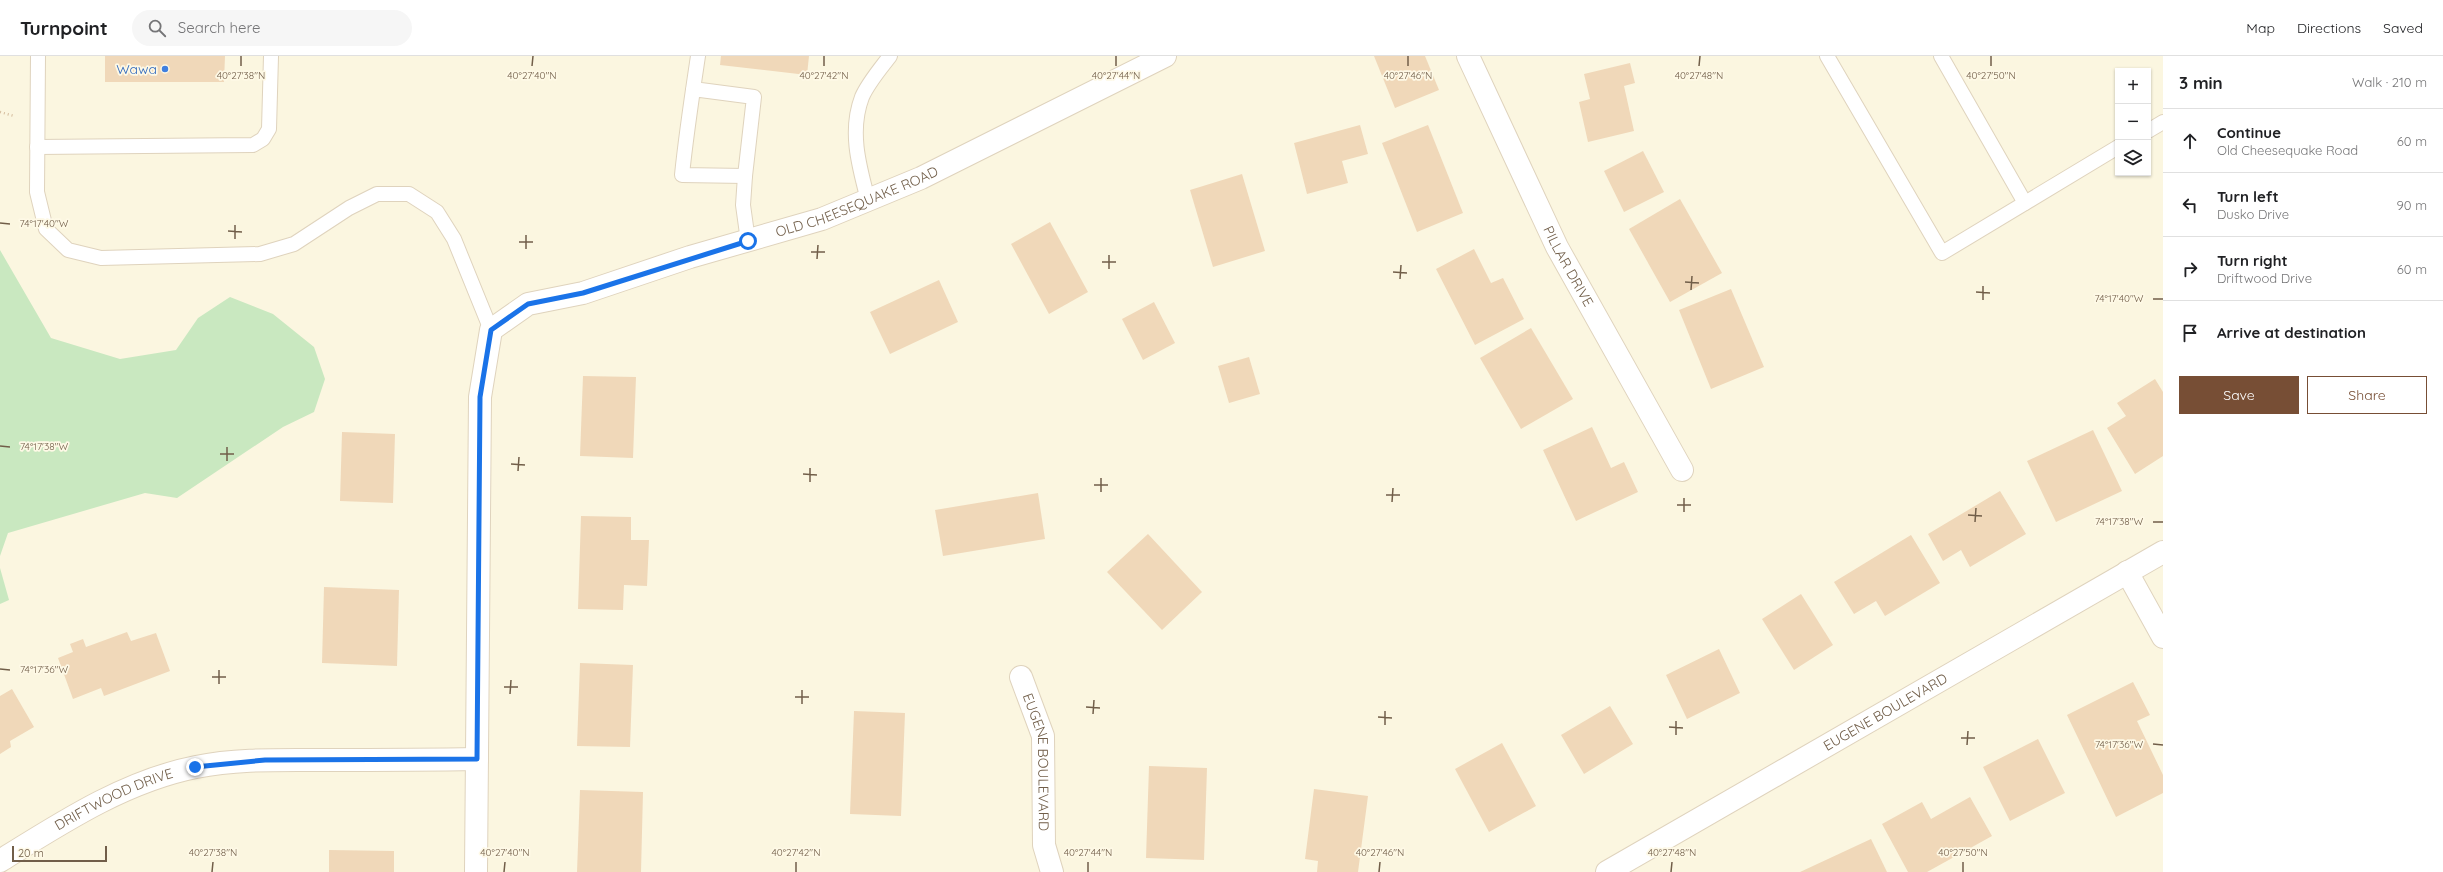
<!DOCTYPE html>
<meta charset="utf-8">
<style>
:root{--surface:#fff;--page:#f6f6f6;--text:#202124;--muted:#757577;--line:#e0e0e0;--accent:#774e35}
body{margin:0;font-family:Quicksand,sans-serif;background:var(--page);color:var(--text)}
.controls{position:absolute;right:12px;top:12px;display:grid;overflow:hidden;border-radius:0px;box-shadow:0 1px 3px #0004}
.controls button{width:36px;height:36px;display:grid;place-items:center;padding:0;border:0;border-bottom:1px solid var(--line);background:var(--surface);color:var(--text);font:20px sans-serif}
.scale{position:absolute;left:12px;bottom:10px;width:95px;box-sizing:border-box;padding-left:4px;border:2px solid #715e49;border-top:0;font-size:11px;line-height:14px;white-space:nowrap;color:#715e49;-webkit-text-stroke:3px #fef9e6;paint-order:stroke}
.stop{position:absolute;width:12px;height:12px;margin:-9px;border:3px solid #1a73e8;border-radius:50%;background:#fff}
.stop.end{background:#1a73e8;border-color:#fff;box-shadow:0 1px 4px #0008}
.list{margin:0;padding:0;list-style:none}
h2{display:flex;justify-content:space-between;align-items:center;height:52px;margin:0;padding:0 16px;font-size:17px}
h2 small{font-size:13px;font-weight:400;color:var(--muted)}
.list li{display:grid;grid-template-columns:26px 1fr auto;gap:12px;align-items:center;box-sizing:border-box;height:64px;padding:0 16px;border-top:1px solid var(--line)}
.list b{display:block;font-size:15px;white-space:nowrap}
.list p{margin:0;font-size:13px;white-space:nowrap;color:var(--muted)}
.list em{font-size:13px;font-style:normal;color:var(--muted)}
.actions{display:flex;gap:8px;padding:12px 16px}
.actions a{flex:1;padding:9px 0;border:1px solid var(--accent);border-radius:0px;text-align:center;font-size:14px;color:var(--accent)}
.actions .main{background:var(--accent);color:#fff}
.icon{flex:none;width:22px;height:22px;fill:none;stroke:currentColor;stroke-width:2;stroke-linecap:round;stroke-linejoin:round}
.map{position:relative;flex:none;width:2163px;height:816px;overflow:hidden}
header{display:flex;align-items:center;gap:24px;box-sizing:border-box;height:56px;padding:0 20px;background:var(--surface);border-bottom:1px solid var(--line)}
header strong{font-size:19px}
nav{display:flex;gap:22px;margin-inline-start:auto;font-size:14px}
.search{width:280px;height:36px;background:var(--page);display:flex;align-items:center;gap:10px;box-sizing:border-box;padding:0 14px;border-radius:22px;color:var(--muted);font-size:15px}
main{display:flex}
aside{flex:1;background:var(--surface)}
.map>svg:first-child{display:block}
</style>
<header>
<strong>Turnpoint</strong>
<div class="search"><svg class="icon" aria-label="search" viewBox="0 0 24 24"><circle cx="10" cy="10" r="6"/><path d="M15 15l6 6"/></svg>Search here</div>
<nav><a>Map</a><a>Directions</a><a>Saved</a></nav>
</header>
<main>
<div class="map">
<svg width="2163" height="816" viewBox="0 0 2163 816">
<rect width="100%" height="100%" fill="#fbf6e0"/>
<g fill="#c9e8c0">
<polygon points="0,194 51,282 120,303 176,294 198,262 230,241 273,258 314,291 325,323 314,356 283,371 177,442 145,437 8,477 0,500"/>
<polygon points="0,512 9,544 0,548"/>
</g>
<g fill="#f0d8b9">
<polygon points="105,0 225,0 224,26 105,26"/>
<polygon points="721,0 809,0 807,19 720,9"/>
<polygon points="1374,0 1425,0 1439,34 1395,52"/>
<polygon points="1630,7 1635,27 1624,30 1634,75 1588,86 1579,46 1590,43 1584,18"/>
<polygon points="1360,69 1368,98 1342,105 1348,127 1307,138 1294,87"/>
<polygon points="1428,69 1463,157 1417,176 1382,87"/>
<polygon points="1643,95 1664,136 1624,156 1604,115"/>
<polygon points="1242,118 1265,195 1213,211 1190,134"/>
<polygon points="1680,143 1722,217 1670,246 1629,173"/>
<polygon points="1050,166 1088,236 1049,258 1011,188"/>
<polygon points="1474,193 1491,227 1503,222 1524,263 1475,289 1436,213"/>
<polygon points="939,224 958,266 890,298 870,256"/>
<polygon points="1731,233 1764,311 1711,333 1679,254"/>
<polygon points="1154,246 1175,287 1143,304 1122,263"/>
<polygon points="1531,272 1573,343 1521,373 1480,302"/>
<polygon points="1249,301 1260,338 1229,347 1218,310"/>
<polygon points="583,320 636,321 633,402 580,400"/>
<polygon points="2155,323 2163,336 2163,400 2135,418 2107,372 2126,360 2117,347"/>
<polygon points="1592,371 1611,412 1624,406 1638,436 1576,465 1543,394"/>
<polygon points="2093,374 2122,435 2056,466 2027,405"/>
<polygon points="342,376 395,378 393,447 340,445"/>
<polygon points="2000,435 2026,478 1970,511 1961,494 1943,505 1928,478"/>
<polygon points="1038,437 1045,483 943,500 935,454"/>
<polygon points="581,460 631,461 631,484 649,484 647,530 624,529 623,554 578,553"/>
<polygon points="1148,478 1202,536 1162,574 1107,516"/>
<polygon points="1911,479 1940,527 1885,560 1876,545 1854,558 1834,526"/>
<polygon points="324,531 399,534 397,610 322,607"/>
<polygon points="1801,538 1833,589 1794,614 1762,563"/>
<polygon points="127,576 131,585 156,577 170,615 104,640 101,632 73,643 58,602 73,596 70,588 83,583 86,591"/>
<polygon points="1719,593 1740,637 1687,663 1666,619"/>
<polygon points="580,607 633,609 630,691 577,690"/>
<polygon points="2133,626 2150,659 2137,665 2163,719 2163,737 2116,761 2067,659"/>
<polygon points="12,633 34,671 10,685 11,691 0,698 0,640"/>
<polygon points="1610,650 1633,688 1584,718 1561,679"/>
<polygon points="854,655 905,657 901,760 850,758"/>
<polygon points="2038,683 2065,737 2010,765 1983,711"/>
<polygon points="1502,687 1536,750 1489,776 1455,713"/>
<polygon points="1149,710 1207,712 1204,804 1146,802"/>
<polygon points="1314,733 1368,740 1358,816 1317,816 1318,805 1305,803"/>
<polygon points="580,734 643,736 641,816 577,816"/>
<polygon points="1970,741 1992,780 1927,816 1908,816 1882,768 1922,746 1931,763"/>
<polygon points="1871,783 1887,816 1800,816"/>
<polygon points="329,794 394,795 394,816 329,816"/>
</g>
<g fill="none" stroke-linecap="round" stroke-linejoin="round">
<defs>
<g id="lane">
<polyline points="38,0 37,136 46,173 68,194 101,202 260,198 294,188 349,152 377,138 409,138 437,156 454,183 491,274"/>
<polyline points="1827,0 1942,197 2118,91"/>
<polyline points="1941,0 2025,147"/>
<path d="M 693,33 L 754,41 L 745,120 L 682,119 C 686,79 692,40 698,0"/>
<polyline points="2148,75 2163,66"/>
<polyline points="37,91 253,89 263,83 269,73 271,0"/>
<polyline points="745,120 743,149 748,185"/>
<path d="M 868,144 C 859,110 849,75 862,41 C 868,27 881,12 890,0"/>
</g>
<g id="street">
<path id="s1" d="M 1468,0 L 1557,191 L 1682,414"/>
<polyline points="2127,516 2163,581"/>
<path id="s2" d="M 1021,621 L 1043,680 L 1044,789 L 1052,816"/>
<path id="s3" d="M 0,805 C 61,767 125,725 196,711 C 235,703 276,704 317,704 C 370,704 424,704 477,703"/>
<path id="s4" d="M 476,816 L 480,341 L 491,274 L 528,248 L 583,237 L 690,201 L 822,163 L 921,122 L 1165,0"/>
<path id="s5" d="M 1607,816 L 2163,496"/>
</g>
</defs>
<use href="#lane" stroke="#dfd3bd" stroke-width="16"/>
<use href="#street" stroke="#dfd3bd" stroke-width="24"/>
<polyline stroke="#d4bc9d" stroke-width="2.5" stroke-dasharray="1 3" stroke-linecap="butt" points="0,56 14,60"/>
<use href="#lane" stroke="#fff" stroke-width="14"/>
<use href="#street" stroke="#fff" stroke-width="22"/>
</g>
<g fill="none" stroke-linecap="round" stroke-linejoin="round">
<polyline stroke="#1a73e8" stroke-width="5" points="195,711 265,704 477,703 480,341 491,274 528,248 583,237 748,185"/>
</g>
<path fill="none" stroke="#715e49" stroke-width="1.5" d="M 241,10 L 241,0M 532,10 L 533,0M 824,10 L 824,0M 1116,10 L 1116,0M 1408,10 L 1408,0M 1699,10 L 1700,0M 1991,10 L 1991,0M 0,167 L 10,168M 228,175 L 242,176M 235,183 L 235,169M 519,186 L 533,186M 526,193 L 526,179M 811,196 L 825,196M 817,203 L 818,189M 1102,206 L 1116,206M 1109,213 L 1109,199M 1393,216 L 1407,217M 1400,223 L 1401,209M 1685,226 L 1699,227M 1691,234 L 1692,220M 1976,236 L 1990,237M 2153,243 L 2163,243M 1983,244 L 1983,230M 0,390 L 10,391M 220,398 L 234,398M 227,405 L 227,391M 511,408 L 525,409M 518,415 L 519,401M 803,418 L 817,419M 810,426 L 810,412M 1094,429 L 1108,429M 1101,436 L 1101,422M 1386,439 L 1400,439M 1392,446 L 1393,432M 1677,449 L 1691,449M 1684,456 L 1684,442M 1968,459 L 1982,460M 1975,466 L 1976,452M 2153,466 L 2163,466M 0,613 L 10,614M 212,621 L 226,621M 219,628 L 219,614M 504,631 L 518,631M 510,638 L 511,624M 795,641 L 809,641M 802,648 L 802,634M 1086,651 L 1100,652M 1093,658 L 1094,644M 1378,661 L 1392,662M 1385,669 L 1385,655M 1669,671 L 1683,672M 1676,679 L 1676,665M 1961,682 L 1975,682M 2153,688 L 2163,689M 1967,689 L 1968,675M 212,816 L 213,806M 504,816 L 505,806M 796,816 L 796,806M 1088,816 L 1088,806M 1379,816 L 1380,806M 1671,816 L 1672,806M 1963,816 L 1963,806"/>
<circle fill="#3f7fe0" stroke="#fef9e6" stroke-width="1.5" cx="165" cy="13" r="4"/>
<g text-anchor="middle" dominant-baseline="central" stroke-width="3.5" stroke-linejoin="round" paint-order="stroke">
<g font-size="14" fill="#366cbe" stroke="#fef9e6" text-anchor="end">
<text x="157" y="13">Wawa</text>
</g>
<g font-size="14" fill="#715e49" stroke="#fef9e6">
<text stroke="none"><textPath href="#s4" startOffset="933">OLD CHEESEQUAKE ROAD</textPath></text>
<text stroke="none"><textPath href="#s1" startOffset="233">PILLAR DRIVE</textPath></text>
<text stroke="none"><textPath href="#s5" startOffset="321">EUGENE BOULEVARD</textPath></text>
<text stroke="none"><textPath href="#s2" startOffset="88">EUGENE BOULEVARD</textPath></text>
<text stroke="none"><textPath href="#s3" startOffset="130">DRIFTWOOD DRIVE</textPath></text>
</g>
</g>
<g font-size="10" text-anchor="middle" fill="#715e49" stroke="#fef9e6" stroke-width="3.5" stroke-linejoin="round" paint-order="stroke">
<text x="241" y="23">40°27'38"N</text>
<text x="532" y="23">40°27'40"N</text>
<text x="824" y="23">40°27'42"N</text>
<text x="1116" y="23">40°27'44"N</text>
<text x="1408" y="23">40°27'46"N</text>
<text x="1699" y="23">40°27'48"N</text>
<text x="1991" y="23">40°27'50"N</text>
<text x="44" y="171">74°17'40"W</text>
<text x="2119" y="246">74°17'40"W</text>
<text x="44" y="394">74°17'38"W</text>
<text x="2119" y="469">74°17'38"W</text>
<text x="44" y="617">74°17'36"W</text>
<text x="2119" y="692">74°17'36"W</text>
<text x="213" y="800">40°27'38"N</text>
<text x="505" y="800">40°27'40"N</text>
<text x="796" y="800">40°27'42"N</text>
<text x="1088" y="800">40°27'44"N</text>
<text x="1380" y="800">40°27'46"N</text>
<text x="1672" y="800">40°27'48"N</text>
<text x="1963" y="800">40°27'50"N</text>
</g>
</svg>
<div class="controls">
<button>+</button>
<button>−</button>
<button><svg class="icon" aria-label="layers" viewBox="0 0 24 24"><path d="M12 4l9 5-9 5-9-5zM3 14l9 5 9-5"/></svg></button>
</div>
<div class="scale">20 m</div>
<div class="stop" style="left:748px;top:185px"></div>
<div class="stop end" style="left:195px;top:711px"></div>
</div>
<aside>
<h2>3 min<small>Walk · 210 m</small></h2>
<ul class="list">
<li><svg class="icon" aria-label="ahead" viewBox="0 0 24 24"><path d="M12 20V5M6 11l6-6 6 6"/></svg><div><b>Continue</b><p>Old Cheesequake Road</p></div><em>60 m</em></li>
<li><svg class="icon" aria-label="left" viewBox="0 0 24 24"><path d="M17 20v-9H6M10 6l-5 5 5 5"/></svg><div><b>Turn left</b><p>Dusko Drive</p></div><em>90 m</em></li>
<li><svg class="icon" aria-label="right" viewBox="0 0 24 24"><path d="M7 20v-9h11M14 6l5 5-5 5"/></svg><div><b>Turn right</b><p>Driftwood Drive</p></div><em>60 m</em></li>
<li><svg class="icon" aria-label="arrive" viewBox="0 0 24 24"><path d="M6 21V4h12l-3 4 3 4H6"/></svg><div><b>Arrive at destination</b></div></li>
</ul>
<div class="actions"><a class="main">Save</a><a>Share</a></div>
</aside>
</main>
